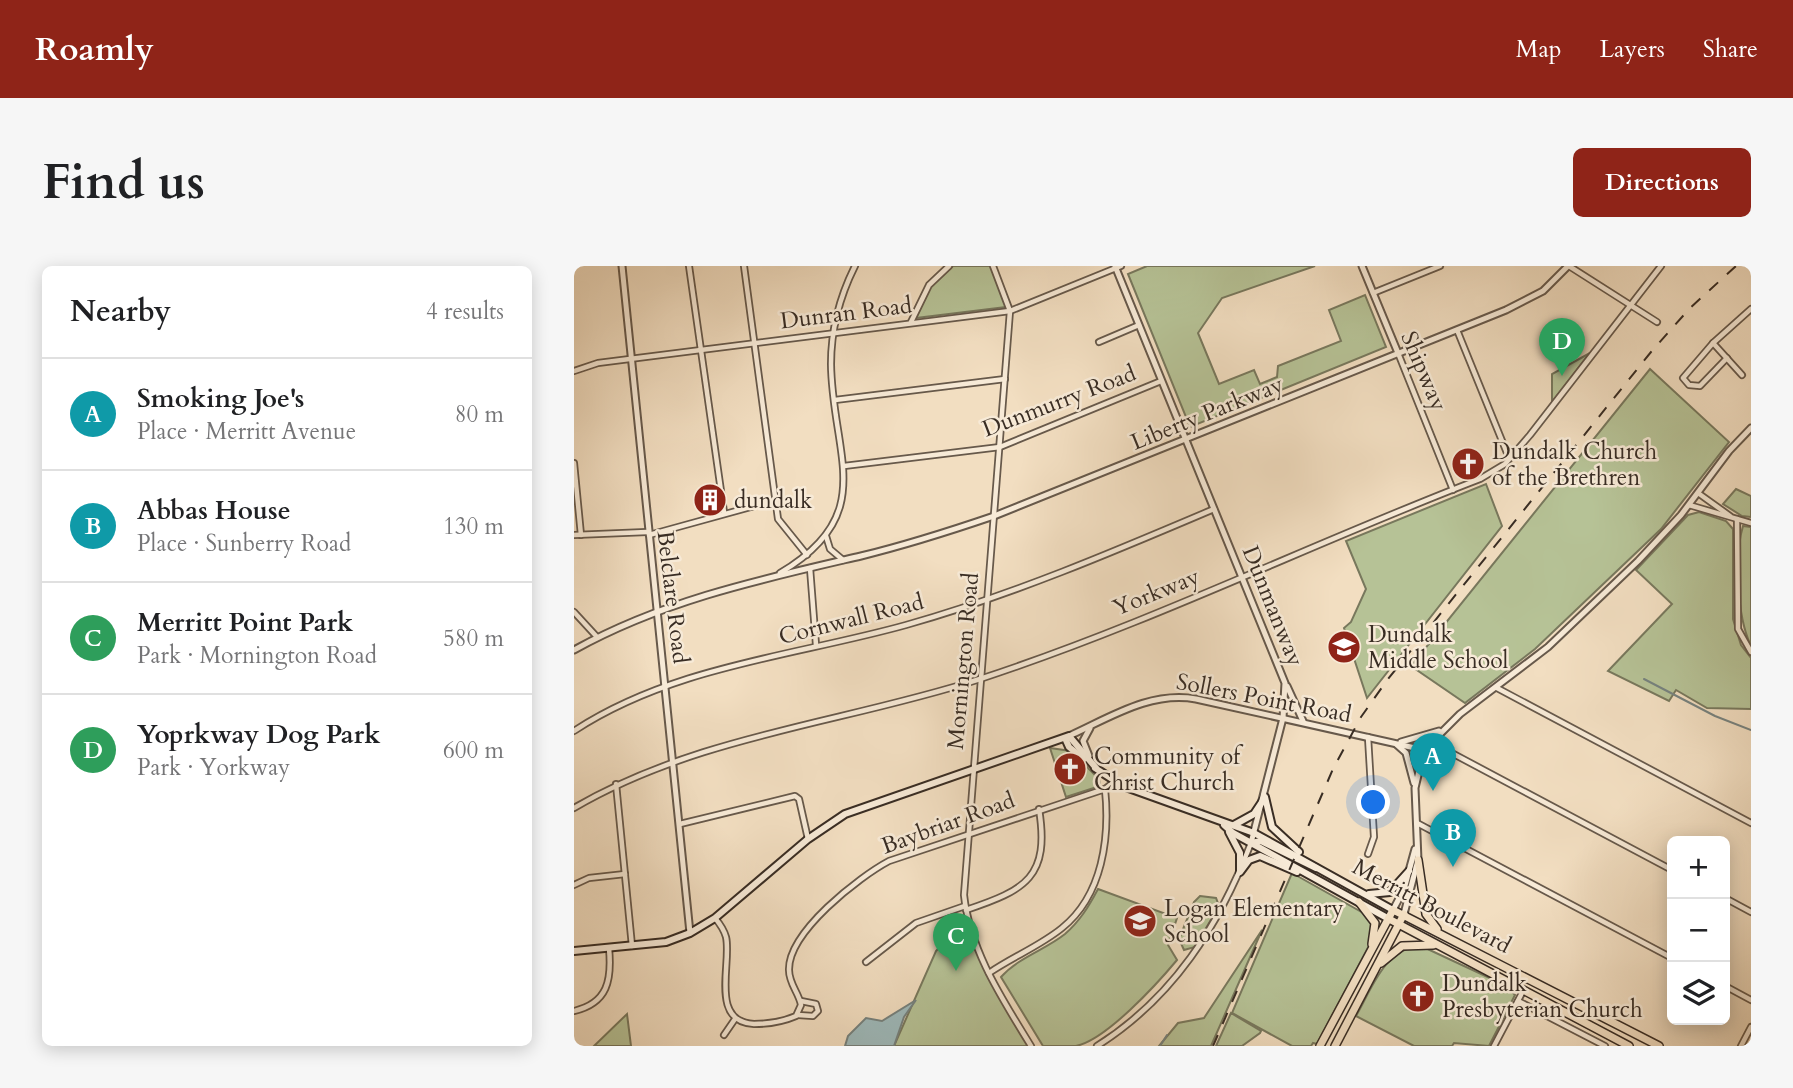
<!DOCTYPE html>
<meta charset="utf-8">
<style>
:root{--surface:#fff;--page:#f6f6f6;--text:#202124;--muted:#757577;--line:#e0e0e0;--accent:#8f2418}
body{margin:0;font-family:Cardo,serif;background:var(--page);color:var(--text)}
.controls{position:absolute;right:21px;bottom:21px;display:grid;overflow:hidden;border-radius:10px;box-shadow:0 4px 18px #0003}
.controls button{width:63px;height:63px;display:grid;place-items:center;padding:0;border:0;border-bottom:2px solid var(--line);background:var(--surface);color:var(--text);font:35px sans-serif}
.you{position:absolute;left:800px;top:537px;width:24px;height:24px;margin:-18px;border:5px solid #fff;border-radius:50%;background:#1a73e8;box-shadow:0 0 0 10px #1a73e833}
.badge{display:grid;place-items:center;width:46px;height:46px;border-radius:50%;background:var(--accent);color:#fff;font-size:23px;font-weight:700}
.pin{position:absolute;translate:-50% -58px;filter:drop-shadow(0 2px 4px #0008)}
.pin::after{content:'';position:absolute;top:37px;width:24px;height:21px;background:inherit;clip-path:polygon(0 0,100% 0,50% 100%)}
.list{margin:0;padding:0;list-style:none}
h2{display:flex;justify-content:space-between;align-items:center;height:91px;margin:0;padding:0 28px;font-size:30px}
h2 small{font-size:23px;font-weight:400;color:var(--muted)}
.list li{display:grid;grid-template-columns:46px 1fr auto;gap:21px;align-items:center;box-sizing:border-box;height:112px;padding:0 28px;border-top:2px solid var(--line)}
.list b{display:block;font-size:26px;white-space:nowrap}
.list p{margin:0;font-size:23px;white-space:nowrap;color:var(--muted)}
.list em{font-size:23px;font-style:normal;color:var(--muted)}
.icon{flex:none;width:38px;height:38px;fill:none;stroke:currentColor;stroke-width:2;stroke-linecap:round;stroke-linejoin:round}
.map{position:relative;flex:none;width:1177px;height:780px;overflow:hidden;border-radius:10px}
header{display:flex;align-items:center;gap:42px;box-sizing:border-box;height:98px;padding:0 35px;background:var(--accent);color:#fff}
header strong{font-size:33px}
nav{display:flex;gap:38px;margin-inline-start:auto;font-size:24px}
.intro{display:flex;align-items:center;justify-content:space-between;box-sizing:border-box;height:168px;padding:0 42px}
h1{margin:0;font-size:49px}
.button{padding:18px 32px;border-radius:10px;background:var(--accent);color:#fff;font-size:24px;font-weight:700}
main{display:flex;gap:42px;padding:0 42px}
aside{flex:1;background:var(--surface);border-radius:10px;box-shadow:0 4px 18px #0003}
.map>svg:first-child{display:block}
</style>
<header>
<strong>Roamly</strong>
<nav><a>Map</a><a>Layers</a><a>Share</a></nav>
</header>
<div class="intro"><h1>Find us</h1><a class="button">Directions</a></div>
<main>
<aside>
<h2>Nearby<small>4 results</small></h2>
<ul class="list">
<li><span class="badge" style="background:#0f9aa8">A</span><div><b>Smoking Joe's</b><p>Place · Merritt Avenue</p></div><em>80 m</em></li>
<li><span class="badge" style="background:#0f9aa8">B</span><div><b>Abbas House</b><p>Place · Sunberry Road</p></div><em>130 m</em></li>
<li><span class="badge" style="background:#2e9e5b">C</span><div><b>Merritt Point Park</b><p>Park · Mornington Road</p></div><em>580 m</em></li>
<li><span class="badge" style="background:#2e9e5b">D</span><div><b>Yoprkway Dog Park</b><p>Park · Yorkway</p></div><em>600 m</em></li>
</ul>
</aside>
<div class="map">
<svg width="1177" height="780" viewBox="0 0 1177 780">
<rect width="100%" height="100%" fill="#f2dec1"/>
<filter id="stains"><feTurbulence type="fractalNoise" baseFrequency=".00286" numOctaves="4"/><feColorMatrix values="0 0 0 0 .2 0 0 0 0 .09 0 0 0 0 .02 0 0 0 .5 -.17"/></filter>
<radialGradient id="worn" r=".72"><stop offset=".6" stop-color="#630" stop-opacity="0"/><stop offset="1" stop-color="#630" stop-opacity=".3"/></radialGradient>
<g fill="#b6c296" stroke="#78785d" stroke-width="2">
<polygon points="379,0 417,0 432,41 342,52 356,21"/>
<polygon points="573,0 741,0 648,32 624,67 645,118 680,104 686,118 703,111 704,100 767,75 755,44 791,29 812,81 616,161 554,8"/>
<polygon points="1016,87 978,136 978,108"/>
<polygon points="1076,103 1155,176 1087,263 961,383 891,437 837,400"/>
<polygon points="912,218 928,260 793,432 770,362 777,356 792,323 772,275"/>
<polygon points="1162,223 1177,230 1177,251 1168,250 1149,238"/>
<polygon points="1125,246 1152,255 1159,263 1159,353 1167,379 1177,392 1177,443 1133,442 1102,424 1095,435 1034,405 1098,338 1062,304 1114,249"/>
<path d="M 1169,260 L 1177,261 L 1177,380 C 1163,351 1160,290 1169,260 Z"/>
<polygon points="476,482 497,485 525,513 526,520 492,531"/>
<polygon points="718,607 791,648 800,661 798,674 743,778 739,777 737,780 718,780 658,747"/>
<path d="M 524,623 L 603,652 L 594,679 L 603,694 C 583,718 532,774 502,780 C 492,780 479,780 469,780 L 427,711 C 445,691 471,684 491,668 C 506,655 515,640 524,623 Z"/>
<polygon points="626,630 642,632 645,640 621,681 610,684 605,673 620,636"/>
<polygon points="383,662 391,662 423,726 456,780 320,780 362,685"/>
<polygon points="688,664 637,780 585,780 604,757 630,752"/>
<path d="M 845,679 L 933,720 L 941,729 L 915,780 L 880,777 L 878,780 L 840,780 L 782,750 C 799,720 810,685 845,679 Z"/>
<polygon points="657,747 687,765 686,767 668,780 642,780"/>
<polygon points="53,748 57,780 20,780"/>
</g>
<polygon fill="#9ebabc" stroke="#76827f" stroke-width="2" points="342,734 330,751 320,780 271,780 274,770 292,752 308,755"/>
<g fill="none" stroke-linecap="round" stroke-linejoin="round">
<g stroke="#76827f" stroke-width="2">
<polyline points="1070,413 1141,450 1177,464"/>
<polyline points="586,780 593,769"/>
</g>
<defs>
<g id="minor">
<polyline points="115,0 150,246"/>
<polyline points="170,0 204,253 233,289"/>
<path d="M 419,0 L 436,45 L 390,629 C 396,685 429,734 457,780"/>
<polyline points="995,0 1083,56"/>
<polyline points="799,27 866,0"/>
<polyline points="337,56 355,19 375,0"/>
<polyline points="883,64 935,192"/>
<polyline points="525,76 565,59"/>
<polyline points="1139,77 1168,109"/>
<polyline points="824,87 879,224"/>
<polyline points="1153,92 1126,120 1115,119 1109,112 1139,77 1177,43"/>
<polyline points="0,105 24,97 436,45 547,0"/>
<polyline points="261,134 431,113"/>
<polyline points="0,197 7,269"/>
<polyline points="270,200 426,181 587,115"/>
<polyline points="1124,227 1156,250"/>
<polyline points="1115,239 1177,257"/>
<polyline points="1163,253 1164,363 1177,386"/>
<polyline points="0,269 73,266"/>
<polyline points="75,269 202,234"/>
<polyline points="252,270 256,283 269,294"/>
<polyline points="236,302 242,379"/>
<path d="M 206,307 C 306,248 258,189 257,98 C 257,64 266,30 281,0"/>
<polyline points="0,346 23,371"/>
<polyline points="923,422 1177,557"/>
<path d="M 0,465 C 99,400 221,390 332,359 C 438,329 539,286 640,243"/>
<polyline points="794,471 800,571 794,588"/>
<polyline points="857,476 1098,604"/>
<polyline points="42,518 58,680"/>
<path d="M 0,542 C 125,469 270,457 406,413 C 577,357 739,277 906,213 L 931,198 L 956,169 L 1087,0"/>
<polyline points="843,557 1098,692"/>
<polyline points="106,558 221,530 225,533 234,573"/>
<polyline points="0,619 15,612 51,608"/>
<polyline points="1151,632 1177,646"/>
<path d="M 392,644 C 452,624 476,611 465,543"/>
<path d="M 141,652 C 146,658 150,664 152,671 C 158,697 135,756 180,758 C 195,758 208,756 222,750 L 227,739 C 225,727 215,718 215,704 C 214,666 285,611 315,595 L 531,523 L 540,516"/>
<polyline points="292,696 342,657 391,640"/>
<path d="M 415,707 C 438,691 466,680 488,662 C 529,629 536,571 531,523"/>
<polyline points="1151,720 1177,734"/>
<polyline points="944,735 1031,780"/>
<path d="M 0,745 C 34,737 38,714 35,682"/>
<polyline points="224,749 239,750 244,745 242,738 227,735"/>
<polyline points="150,769 161,753"/>
<path d="M 523,780 C 599,732 645,660 677,577"/>
<polyline points="920,780 949,725"/>
<polyline points="1167,780 1177,761"/>
</g>
<g id="tertiary">
<polyline points="48,0 116,667"/>
<polyline points="541,0 711,417 709,452 677,577"/>
<polyline points="788,0 824,87"/>
<path d="M 0,384 C 90,334 188,313 287,290 C 332,279 376,265 420,250 L 932,44 L 969,25 L 994,0"/>
<polyline points="713,420 729,455"/>
<path d="M 495,470 C 537,451 576,425 622,433 L 850,484"/>
<polyline points="827,476 865,465"/>
<polyline points="823,479 832,487 840,517"/>
<polyline points="515,490 509,475 516,462"/>
<polyline points="819,644 830,623 841,583"/>
<polyline points="830,648 844,594 841,522 850,484 886,448 974,381 1064,295 1107,249 1155,185 1177,162"/>
</g>
<g id="secondary">
<polyline points="491,472 495,481 510,493"/>
<polyline points="521,502 549,520 680,567 819,644"/>
<polyline points="691,531 698,561 725,586"/>
<polyline points="650,559 659,567 815,653"/>
<polyline points="660,559 680,548 690,533"/>
<polyline points="655,566 666,587 666,605"/>
<polyline points="677,577 687,575 742,602"/>
<polyline points="666,606 675,594 686,590 723,606"/>
<polyline points="795,628 816,626 835,605"/>
<polyline points="0,685 92,676 116,667 141,652 234,573 271,548 495,470 522,502"/>
</g>
<g id="primary">
<polyline points="844,594 852,648 863,663"/>
<polyline points="785,636 801,657 798,678"/>
<polyline points="815,653 1055,780"/>
<polyline points="807,697 828,680 859,679"/>
<polyline points="746,780 819,644 1085,780"/>
<polyline points="761,780 830,648"/>
</g>
</defs>
<use href="#minor" stroke="#67594b" stroke-width="8"/>
<use href="#tertiary" stroke="#67594b" stroke-width="9"/>
<use href="#secondary" stroke="#392d24" stroke-width="10"/>
<use href="#primary" stroke="#392d24" stroke-width="10"/>
<use href="#minor" stroke="#f7ead7" stroke-width="4.5"/>
<use href="#tertiary" stroke="#f7ead7" stroke-width="5"/>
<use href="#secondary" stroke="#f7ead7" stroke-width="6"/>
<use href="#primary" stroke="#f2dec1" stroke-width="7"/>
<polyline stroke="#392d24" stroke-width="2" stroke-dasharray="12 12" stroke-linecap="butt" points="639,780 759,503 787,451 814,413 1077,86 1116,42 1162,0"/>
</g>
<defs>
<symbol id="church-disc" viewBox="-11 -11 22 22"><circle r="9.5" fill="#8f2418" stroke="#f7ead7"/><path d="M-1.2-6h2.4v3.5h3.3v2.4h-3.3V6h-2.4V-.1h-3.3v-2.4h3.3Z" fill="#fff"/></symbol>
<symbol id="building-disc" viewBox="-11 -11 22 22"><circle r="9.5" fill="#8f2418" stroke="#f7ead7"/><path d="M-4-6H4V6H1V3H-1V6H-4ZM-2.5-4.3h1.7v1.8h-1.7ZM.8-4.3h1.7v1.8H.8ZM-2.5-1h1.7V.8h-1.7ZM.8-1h1.7V.8H.8Z" fill="#fff"/></symbol>
<symbol id="school-disc" viewBox="-11 -11 22 22"><circle r="9.5" fill="#8f2418" stroke="#f7ead7"/><path d="M0-5L7-2L0 1L-7-2ZM-4 1L0 2.5L4 1V4Q0 6-4 4Z" fill="#fff"/></symbol>
</defs>
<g fill-rule="evenodd">
<use href="#church-disc" x="875" y="179" width="38" height="38"/>
<use href="#building-disc" x="117" y="215" width="38" height="38"/>
<use href="#school-disc" x="751" y="362" width="38" height="38"/>
<use href="#church-disc" x="477" y="484" width="38" height="38"/>
<use href="#school-disc" x="547" y="636" width="38" height="38"/>
<use href="#church-disc" x="825" y="711" width="38" height="38"/>
</g>
<g text-anchor="middle" dominant-baseline="central" stroke-width="5" stroke-linejoin="round" paint-order="stroke">
<g font-size="23" fill="#392d24" stroke="#f7ead7">
<text transform="translate(272 47) rotate(-7)">Dunran Road</text>
<text transform="translate(850 105) rotate(67)">Shipway</text>
<text transform="translate(485 135) rotate(-21)">Dunmurry Road</text>
<text transform="translate(633 147) rotate(-22)">Liberty Parkway</text>
<text transform="translate(582 326) rotate(-22)">Yorkway</text>
<text transform="translate(99 331) rotate(83)">Belclare Road</text>
<text transform="translate(699 340) rotate(68)">Dunmanway</text>
<text transform="translate(277 353) rotate(-14)">Cornwall Road</text>
<text transform="translate(389 395) rotate(-85)">Mornington Road</text>
<text transform="translate(690 432) rotate(11)">Sollers Point Road</text>
<text transform="translate(374 557) rotate(-20)">Baybriar Road</text>
<text transform="translate(858 640) rotate(28)">Merritt Boulevard</text>
</g>
<g font-size="23" fill="#392d24" stroke="#f7ead7" text-anchor="start">
<text x="918" y="185">Dundalk Church<tspan x="918" dy="26">of the Brethren</tspan></text>
<text x="160" y="234">dundalk</text>
<text x="794" y="368">Dundalk<tspan x="794" dy="26">Middle School</tspan></text>
<text x="520" y="490">Community of<tspan x="520" dy="26">Christ Church</tspan></text>
<text x="590" y="642">Logan Elementary<tspan x="590" dy="26">School</tspan></text>
<text x="868" y="717">Dundalk<tspan x="868" dy="26">Presbyterian Church</tspan></text>
</g>
</g>
<rect width="100%" height="100%" filter="url(#stains)"/>
<rect width="100%" height="100%" fill="url(#worn)"/>
</svg>
<div class="controls">
<button>+</button>
<button>−</button>
<button><svg class="icon" aria-label="layers" viewBox="0 0 24 24"><path d="M12 4l9 5-9 5-9-5zM3 14l9 5 9-5"/></svg></button>
</div>
<div class="you"></div>
<div class="pin badge" style="left:859px;top:525px;background:#0f9aa8">A</div>
<div class="pin badge" style="left:879px;top:601px;background:#0f9aa8">B</div>
<div class="pin badge" style="left:382px;top:705px;background:#2e9e5b">C</div>
<div class="pin badge" style="left:988px;top:110px;background:#2e9e5b">D</div>
</div>
</main>
